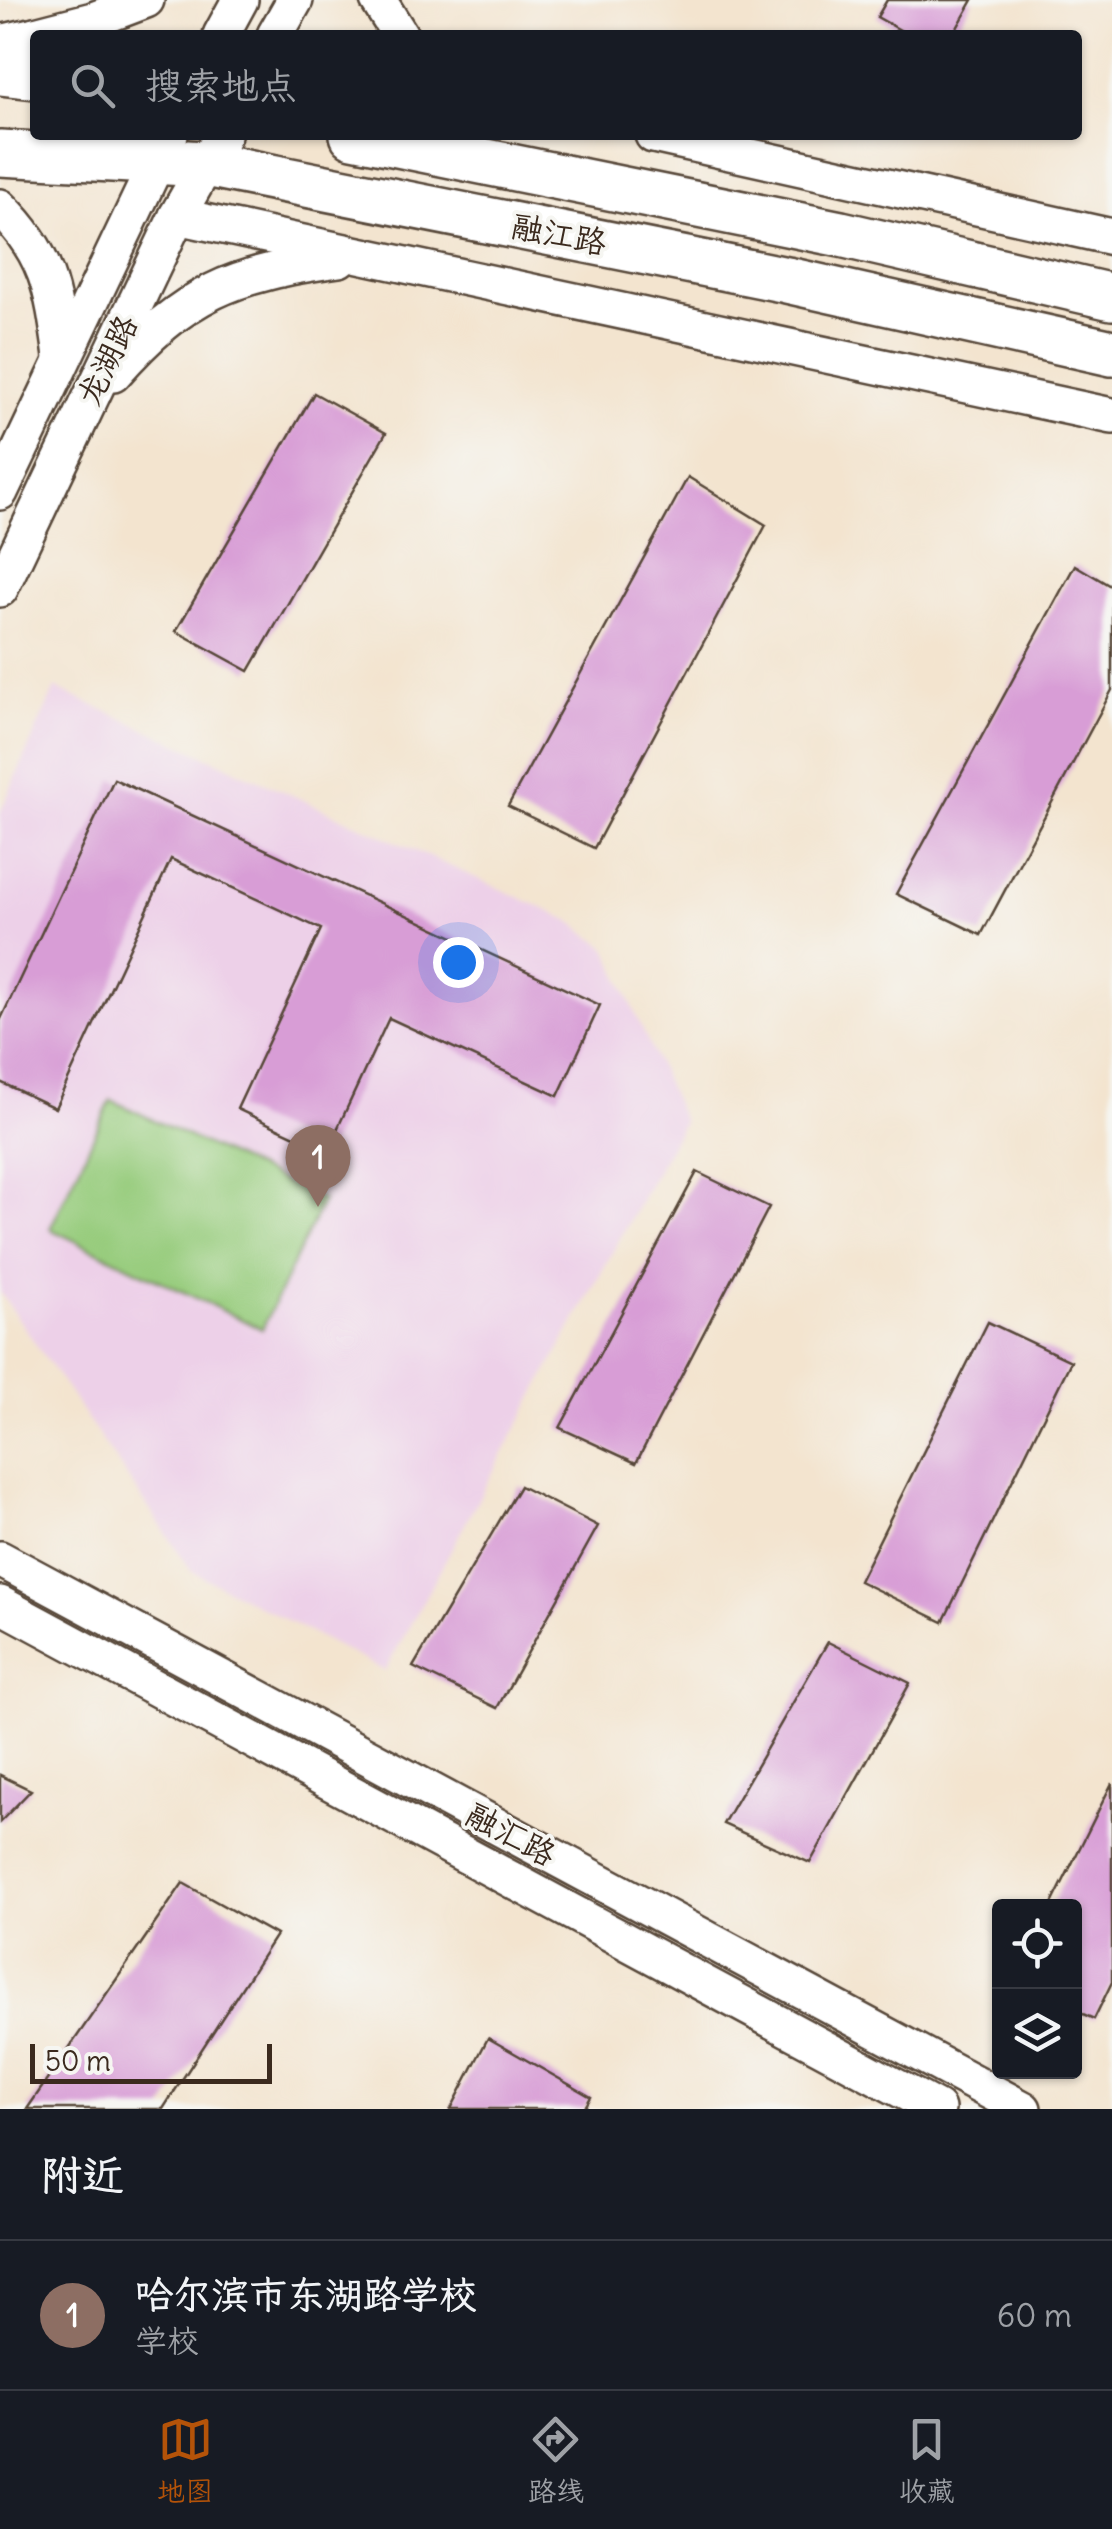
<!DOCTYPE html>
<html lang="zh">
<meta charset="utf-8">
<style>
:root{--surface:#171b24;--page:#242831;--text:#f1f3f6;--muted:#9ea1a6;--line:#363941;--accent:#b45309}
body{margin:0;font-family:Delius,"LXGW WenKai TC",sans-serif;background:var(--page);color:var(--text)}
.controls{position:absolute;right:30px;bottom:30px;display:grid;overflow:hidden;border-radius:10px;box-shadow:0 2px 8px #0004}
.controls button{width:90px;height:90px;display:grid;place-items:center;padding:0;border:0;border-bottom:2px solid var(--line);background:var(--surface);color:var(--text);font:50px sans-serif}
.scale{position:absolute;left:30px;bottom:25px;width:242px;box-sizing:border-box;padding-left:10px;border:5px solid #3b2a1e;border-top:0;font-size:28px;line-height:35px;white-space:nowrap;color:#3b2a1e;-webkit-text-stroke:8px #f6f6f2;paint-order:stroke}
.you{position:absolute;left:458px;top:962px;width:35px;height:35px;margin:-25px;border:8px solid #fff;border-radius:50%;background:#1a73e8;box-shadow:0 0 0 15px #1a73e833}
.badge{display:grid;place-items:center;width:65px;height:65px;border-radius:50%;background:var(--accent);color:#fff;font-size:32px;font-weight:700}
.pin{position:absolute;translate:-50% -82px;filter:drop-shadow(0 2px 5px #0008)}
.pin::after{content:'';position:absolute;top:52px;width:35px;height:30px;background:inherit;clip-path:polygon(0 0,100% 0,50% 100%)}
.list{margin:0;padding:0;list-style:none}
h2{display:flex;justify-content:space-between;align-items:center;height:130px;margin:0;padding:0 40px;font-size:42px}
h2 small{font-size:32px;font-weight:400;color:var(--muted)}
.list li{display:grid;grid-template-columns:65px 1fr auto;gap:30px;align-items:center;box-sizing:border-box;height:150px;padding:0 40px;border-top:2px solid var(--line)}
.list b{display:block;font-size:38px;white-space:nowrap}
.list p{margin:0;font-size:32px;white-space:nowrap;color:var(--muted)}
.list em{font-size:32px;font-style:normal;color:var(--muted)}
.icon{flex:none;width:55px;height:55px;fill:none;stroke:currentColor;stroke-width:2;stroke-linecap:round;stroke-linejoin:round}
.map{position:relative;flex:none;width:1112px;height:2109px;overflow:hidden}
.search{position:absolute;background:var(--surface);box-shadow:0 2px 8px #0004;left:30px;right:30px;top:30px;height:110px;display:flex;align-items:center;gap:25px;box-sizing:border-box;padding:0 35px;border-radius:10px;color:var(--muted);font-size:38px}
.sheet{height:280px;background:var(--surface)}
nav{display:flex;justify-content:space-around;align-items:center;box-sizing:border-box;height:140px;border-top:2px solid var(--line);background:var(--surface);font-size:28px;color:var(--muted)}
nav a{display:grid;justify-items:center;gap:5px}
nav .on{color:var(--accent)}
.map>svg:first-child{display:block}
</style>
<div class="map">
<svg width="1112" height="2109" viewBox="0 0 1112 2109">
<rect width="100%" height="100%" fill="#f6f6f2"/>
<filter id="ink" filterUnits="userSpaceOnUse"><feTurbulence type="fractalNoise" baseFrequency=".01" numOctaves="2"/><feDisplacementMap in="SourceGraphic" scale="20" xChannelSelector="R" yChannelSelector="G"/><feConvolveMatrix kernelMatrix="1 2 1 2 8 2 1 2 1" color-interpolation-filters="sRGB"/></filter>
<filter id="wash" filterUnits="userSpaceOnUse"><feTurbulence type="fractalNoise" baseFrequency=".0048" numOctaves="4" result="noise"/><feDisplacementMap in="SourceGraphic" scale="40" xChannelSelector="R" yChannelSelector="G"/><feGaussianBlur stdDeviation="2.25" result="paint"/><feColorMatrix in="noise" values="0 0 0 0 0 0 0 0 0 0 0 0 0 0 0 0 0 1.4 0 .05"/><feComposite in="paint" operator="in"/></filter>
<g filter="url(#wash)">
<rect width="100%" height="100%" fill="#f3e4cf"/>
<polygon fill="#edd0e8" points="55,688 569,920 607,948 683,1122 385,1671 192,1571 0,1292 0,813"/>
<polygon fill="#97cc7d" stroke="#697b4e" stroke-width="2.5" points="111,1100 323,1200 262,1329 50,1229"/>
<g id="blocks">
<g fill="#d89dd6">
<polygon points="887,0 973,0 953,35 909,35 877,17"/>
<polygon points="314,393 386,433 249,671 176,631"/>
<polygon points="688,477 766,525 594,848 508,806"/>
<polygon points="1075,565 1112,587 1112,690 981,935 896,894"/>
<polygon points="114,779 600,1005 558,1096 389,1018 327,1151 237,1109 321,929 171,859 55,1108 0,1082 0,1021"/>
<polygon points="697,1172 769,1207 636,1463 560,1428"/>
<polygon points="988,1322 1071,1361 943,1622 859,1581"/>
<polygon points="520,1486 598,1526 497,1708 413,1667"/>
<polygon points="828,1642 910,1683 810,1863 723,1824"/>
<polygon points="0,1775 31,1790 0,1822"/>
<polygon points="1112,1783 1112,1982 1094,2019 1074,2010 1074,1906 1051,1906"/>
<polygon points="183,1883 276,1935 163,2109 27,2109"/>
<polygon points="488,2038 591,2097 584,2109 451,2109"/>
</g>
</g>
</g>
<g filter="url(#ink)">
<use href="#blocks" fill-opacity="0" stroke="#574639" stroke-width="2.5"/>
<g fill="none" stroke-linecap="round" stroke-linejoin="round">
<defs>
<g id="minor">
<polyline points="378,0 400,35"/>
<polyline points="35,35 93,20 146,0"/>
<polyline points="221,35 240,0"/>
<polyline points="275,35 295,0"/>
<polyline points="0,43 35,35"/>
<polyline points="653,135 1112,237"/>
<path d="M 0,207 C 49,255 53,292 62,357"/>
<polyline points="177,216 1112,416"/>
<path d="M 113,374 C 185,292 232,274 339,259"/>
<polyline points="0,492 170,135"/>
<polyline points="0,589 177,216 223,135"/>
<polyline points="0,1559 1023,2109"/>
<polyline points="0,1604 937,2109"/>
</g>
<g id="major">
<polyline points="0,72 35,76"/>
<polyline points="353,135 841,234 1112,297"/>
<polyline points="0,153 206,164 787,280 1112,353"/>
</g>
</defs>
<use href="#minor" stroke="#574639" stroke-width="40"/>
<use href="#major" stroke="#574639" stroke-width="50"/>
<use href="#minor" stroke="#fff" stroke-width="35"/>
<use href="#major" stroke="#fff" stroke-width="45"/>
</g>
</g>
<g text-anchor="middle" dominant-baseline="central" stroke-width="8" stroke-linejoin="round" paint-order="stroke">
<g font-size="32" fill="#3b2a1e" stroke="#f6f6f2">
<text transform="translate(559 234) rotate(11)">融江路</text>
<text transform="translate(107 360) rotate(-64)">龙湖路</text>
<text transform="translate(511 1834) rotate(28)">融汇路</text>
</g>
</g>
</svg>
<div class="controls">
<button><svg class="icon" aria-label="locate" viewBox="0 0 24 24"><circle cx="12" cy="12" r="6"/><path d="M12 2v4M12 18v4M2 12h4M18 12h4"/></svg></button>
<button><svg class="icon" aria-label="layers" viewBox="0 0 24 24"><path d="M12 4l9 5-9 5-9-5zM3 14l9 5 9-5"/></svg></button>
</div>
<div class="scale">50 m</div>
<div class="you"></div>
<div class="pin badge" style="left:318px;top:1207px;background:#8d6e63">1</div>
<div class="search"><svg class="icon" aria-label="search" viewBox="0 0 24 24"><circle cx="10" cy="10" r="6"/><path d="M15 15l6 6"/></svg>搜索地点</div>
</div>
<section class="sheet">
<h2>附近<small></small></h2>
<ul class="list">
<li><span class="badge" style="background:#8d6e63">1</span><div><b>哈尔滨市东湖路学校</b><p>学校</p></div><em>60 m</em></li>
</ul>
</section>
<nav>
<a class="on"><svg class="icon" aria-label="map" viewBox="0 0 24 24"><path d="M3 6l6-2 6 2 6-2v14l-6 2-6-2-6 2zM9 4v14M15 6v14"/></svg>地图</a>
<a><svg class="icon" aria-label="directions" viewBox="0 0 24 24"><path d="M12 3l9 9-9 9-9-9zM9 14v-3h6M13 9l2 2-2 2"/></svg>路线</a>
<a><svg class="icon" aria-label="saved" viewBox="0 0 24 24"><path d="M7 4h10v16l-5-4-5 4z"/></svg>收藏</a>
</nav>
